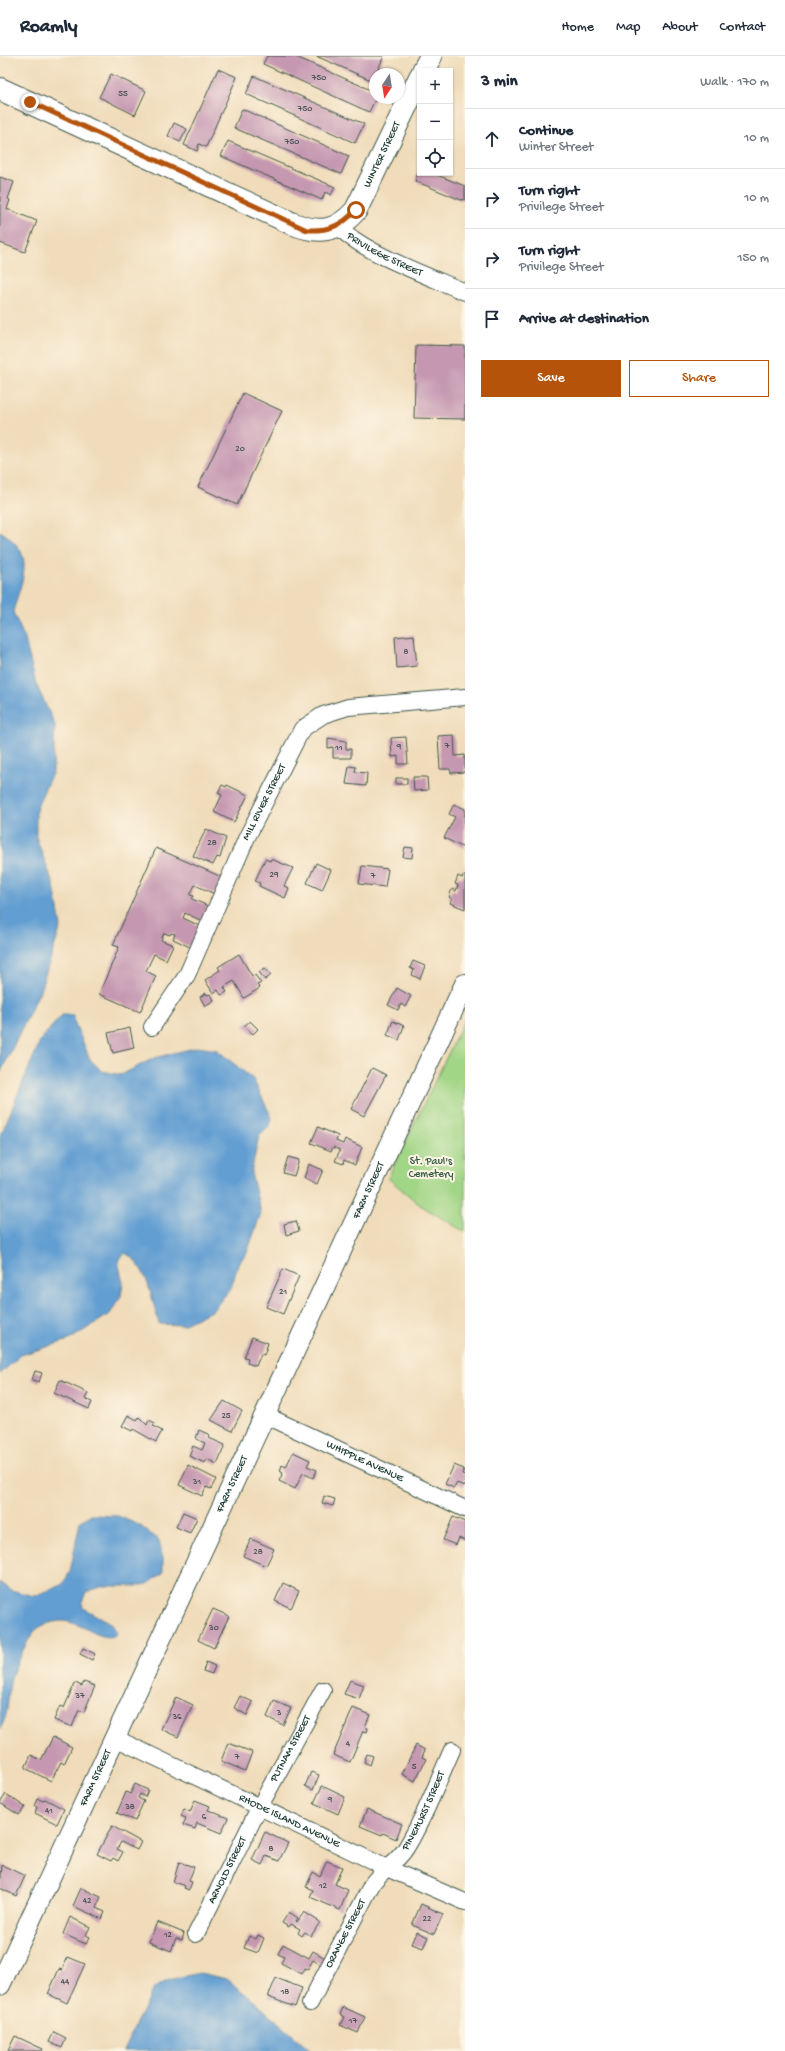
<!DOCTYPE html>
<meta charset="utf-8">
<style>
:root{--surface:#fff;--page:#f6f6f7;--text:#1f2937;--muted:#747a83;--line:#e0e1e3;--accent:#b45309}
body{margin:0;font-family:"Gochi Hand",sans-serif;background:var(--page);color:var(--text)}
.controls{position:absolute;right:12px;top:12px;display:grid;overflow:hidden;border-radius:0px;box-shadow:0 1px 3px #0004}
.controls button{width:36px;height:36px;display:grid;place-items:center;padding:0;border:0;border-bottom:1px solid var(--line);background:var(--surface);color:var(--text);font:20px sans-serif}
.compass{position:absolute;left:369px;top:12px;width:36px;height:36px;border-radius:50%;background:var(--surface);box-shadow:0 1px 3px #0004;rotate:192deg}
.stop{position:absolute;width:12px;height:12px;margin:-9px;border:3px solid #b45309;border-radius:50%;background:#fff}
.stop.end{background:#b45309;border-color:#fff;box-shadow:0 1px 4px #0008}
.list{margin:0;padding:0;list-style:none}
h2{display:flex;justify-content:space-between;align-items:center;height:52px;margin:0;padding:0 16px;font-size:17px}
h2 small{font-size:13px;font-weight:400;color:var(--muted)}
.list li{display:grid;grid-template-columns:26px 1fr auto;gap:12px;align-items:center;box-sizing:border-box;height:60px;padding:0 16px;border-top:1px solid var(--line)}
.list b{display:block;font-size:15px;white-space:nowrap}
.list p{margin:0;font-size:13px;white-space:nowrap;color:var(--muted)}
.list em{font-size:13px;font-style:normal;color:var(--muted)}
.actions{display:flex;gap:8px;padding:12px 16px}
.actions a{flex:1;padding:9px 0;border:1px solid var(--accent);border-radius:0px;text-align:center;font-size:14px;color:var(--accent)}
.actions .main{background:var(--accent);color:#fff}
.icon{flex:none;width:22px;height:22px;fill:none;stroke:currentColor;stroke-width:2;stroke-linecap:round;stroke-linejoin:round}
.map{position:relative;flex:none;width:465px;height:1995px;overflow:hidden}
header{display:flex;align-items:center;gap:24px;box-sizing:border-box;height:56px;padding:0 20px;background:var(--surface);border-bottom:1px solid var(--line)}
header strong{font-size:19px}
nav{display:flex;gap:22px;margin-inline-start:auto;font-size:14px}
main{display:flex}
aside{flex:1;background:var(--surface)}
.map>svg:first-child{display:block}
</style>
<header>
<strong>Roamly</strong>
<nav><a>Home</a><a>Map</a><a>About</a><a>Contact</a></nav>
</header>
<main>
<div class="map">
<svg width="465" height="1995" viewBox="0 0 465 1995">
<rect width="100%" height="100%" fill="#fcf5e5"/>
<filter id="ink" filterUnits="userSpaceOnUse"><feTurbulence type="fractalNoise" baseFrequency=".025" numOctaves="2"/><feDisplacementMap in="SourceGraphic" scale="8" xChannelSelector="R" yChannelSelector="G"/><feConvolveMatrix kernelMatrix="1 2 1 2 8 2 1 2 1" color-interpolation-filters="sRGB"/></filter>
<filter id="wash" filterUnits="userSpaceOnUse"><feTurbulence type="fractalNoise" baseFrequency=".012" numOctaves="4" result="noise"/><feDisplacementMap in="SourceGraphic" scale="16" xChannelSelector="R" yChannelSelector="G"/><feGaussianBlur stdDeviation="0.9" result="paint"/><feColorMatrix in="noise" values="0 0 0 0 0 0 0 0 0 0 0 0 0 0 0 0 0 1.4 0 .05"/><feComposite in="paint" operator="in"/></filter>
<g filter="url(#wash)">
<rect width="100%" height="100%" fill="#f0dcba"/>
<polygon fill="#a2d687" stroke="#608a5e" points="465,963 465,1176 420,1149 388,1122"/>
<g fill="#629ed2" stroke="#406e83">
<path d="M 0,475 C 38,499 22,521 13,556 L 25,583 L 36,628 L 55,669 L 53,716 L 45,732 L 36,754 L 36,781 L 54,830 L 61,870 L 40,935 L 0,1018 Z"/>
<path d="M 62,959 L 73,959 L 74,965 L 90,1003 L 102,1015 L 121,1019 L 154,1002 L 198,991 L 217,994 L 253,1023 L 272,1062 L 269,1071 L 259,1080 L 251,1117 L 261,1157 L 247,1197 L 239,1206 L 231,1232 L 213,1254 L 183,1269 L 159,1268 C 152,1245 148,1209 125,1197 L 118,1205 L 123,1227 L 121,1240 L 110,1258 L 69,1284 L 21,1299 L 0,1318 L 0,1081 L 41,983 Z"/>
<path d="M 91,1459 L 118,1460 L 139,1469 L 159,1484 L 163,1503 L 163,1517 L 148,1528 L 136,1530 L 104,1530 L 86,1536 L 82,1546 L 83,1552 L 112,1568 L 117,1577 L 114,1581 C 95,1583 82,1566 63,1565 C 55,1565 43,1568 37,1573 C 29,1579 14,1612 11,1622 C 7,1640 10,1657 0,1673 L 0,1526 L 11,1534 L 34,1540 L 62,1529 L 70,1516 L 80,1465 Z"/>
<path d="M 200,1917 L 227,1923 L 254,1945 L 311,1995 L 123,1995 L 151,1937 C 163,1922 182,1921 200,1917 Z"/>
</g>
<g id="blocks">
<g fill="#c597b1">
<polygon points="267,0 294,0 375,36 376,42 369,56 263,8"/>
<polygon points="316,0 384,0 373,25"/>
<polygon points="218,13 237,21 206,91 199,88 197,95 184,89"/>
<polygon points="111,18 146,35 135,59 99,41"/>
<polygon points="254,20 364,68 355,87 246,38"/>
<polygon points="242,53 349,100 341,118 234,72"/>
<polygon points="174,67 187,73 180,86 168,80"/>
<polygon points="228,85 335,131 331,139 325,136 322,144 221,100"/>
<polygon points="420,112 420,117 432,117 465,130 465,143 461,144 415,125"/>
<polygon points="0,121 14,126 8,143 10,144 7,153 37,165 25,196 0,187"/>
<polygon points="416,289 465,290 465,363 414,362"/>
<polygon points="243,337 282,355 237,449 198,431"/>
<polygon points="414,579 417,610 397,612 395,581"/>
<polygon points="454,679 455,700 465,699 465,716 451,717 450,713 440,713 438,680"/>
<polygon points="406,681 408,708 398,708 398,700 392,701 391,682"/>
<polygon points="328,682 346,685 346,693 351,693 351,702 333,702 333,691 328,692"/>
<polygon points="349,710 356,711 355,716 367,717 366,730 346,728"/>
<polygon points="413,721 427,721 428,734 414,735"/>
<rect x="396" y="722" width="11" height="6"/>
<polygon points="222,729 226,731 227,729 248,739 234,766 214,756 222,739 218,737"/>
<polygon points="454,748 465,753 464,792 444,782 455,761 449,758"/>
<polygon points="206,773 226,782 220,802 217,801 213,809 193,800"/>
<polygon points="405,791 413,792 412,802 403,801"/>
<polygon points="156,792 224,822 217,839 195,829 190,839 194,840 192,843 208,850 202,865 185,857 183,862 202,871 192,892 173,883 175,878 171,877 170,879 164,877 161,884 173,889 166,904 154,898 146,915 156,920 140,956 99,938 119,891 113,889"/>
<polygon points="265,803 270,805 271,803 293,812 284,830 289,832 285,842 259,830 260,827 255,825"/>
<polygon points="316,807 331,814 322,834 307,827"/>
<polygon points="362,810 388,813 385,831 359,828"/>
<polygon points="463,819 465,820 465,853 450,847 452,843 449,841 452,833 456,835 458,829 455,828 458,820 462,822"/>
<polygon points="239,898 252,920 255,919 261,927 257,929 260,932 244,942 234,925 224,931 227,936 221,939 218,934 213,937 205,924 220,914 218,911"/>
<polygon points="413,905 425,910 420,923 412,919 414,914 410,912"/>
<polygon points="265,912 271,919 265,924 259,916"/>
<polygon points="397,932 411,940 405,951 401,948 398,954 388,949"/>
<polygon points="206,937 207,939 210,938 214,944 205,950 200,941"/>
<polygon points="250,965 258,973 253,978 244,970"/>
<polygon points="393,965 404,970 399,984 387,979"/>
<polygon points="130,972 134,992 113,997 108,977"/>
<polygon points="372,1012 386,1019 364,1060 351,1053"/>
<polygon points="318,1071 338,1080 336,1085 343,1088 345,1083 362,1091 355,1109 344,1104 343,1108 335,1105 340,1094 333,1091 331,1095 311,1087"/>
<polygon points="288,1101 299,1104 294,1120 283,1117"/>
<polygon points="309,1108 323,1114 317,1128 304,1122"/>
<polygon points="296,1165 299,1175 286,1179 284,1168"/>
<polygon points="283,1213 299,1220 283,1258 266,1251"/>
<polygon points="252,1281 268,1287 264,1299 261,1298 256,1310 247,1307 248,1302 244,1301"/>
<polygon points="35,1315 42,1317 39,1326 32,1324"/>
<polygon points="60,1324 88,1337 85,1343 92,1346 89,1353 54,1337"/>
<polygon points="224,1345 242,1355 232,1375 211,1364"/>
<polygon points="128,1359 137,1364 139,1361 147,1369 149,1364 155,1367 153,1370 162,1375 156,1386 133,1373 132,1375 122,1370"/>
<polygon points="199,1374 210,1379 209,1382 225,1389 217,1408 207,1403 205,1407 189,1400 193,1390 202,1394 205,1387 196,1383"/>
<polygon points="293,1396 310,1404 307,1410 317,1414 313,1422 303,1417 295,1433 279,1425 283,1417 280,1415 282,1409 286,1411"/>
<polygon points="188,1409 216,1423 211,1433 206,1431 202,1440 179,1429"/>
<polygon points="454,1409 464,1413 462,1418 465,1419 465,1427 464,1430 457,1427 454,1432 445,1428"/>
<polygon points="324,1440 335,1443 333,1450 322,1447"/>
<polygon points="183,1456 197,1462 190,1477 176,1471"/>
<polygon points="453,1461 465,1466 465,1485 459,1482 456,1489 443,1484"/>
<polygon points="251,1483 274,1493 266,1510 243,1500"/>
<polygon points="283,1527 299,1535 291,1552 275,1545"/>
<polygon points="213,1553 229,1560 214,1592 198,1584"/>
<polygon points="83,1592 95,1598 92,1604 80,1598"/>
<polygon points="206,1606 215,1610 212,1618 203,1615"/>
<polygon points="350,1624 364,1629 359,1643 344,1638"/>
<polygon points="84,1626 95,1630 84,1656 79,1654 72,1671 54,1664 60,1650 64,1652 75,1627 82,1630"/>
<polygon points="240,1640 253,1646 247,1659 234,1652"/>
<polygon points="176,1641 193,1649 178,1681 161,1673"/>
<polygon points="274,1645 291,1652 283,1669 267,1661"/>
<polygon points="353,1652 370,1659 365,1671 368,1672 367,1676 363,1675 350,1706 333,1699"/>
<polygon points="53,1681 72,1691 64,1708 61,1706 51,1725 25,1712 31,1699 41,1704"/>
<polygon points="228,1687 252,1696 245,1715 221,1705"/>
<polygon points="416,1689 425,1694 422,1701 426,1703 415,1725 402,1718"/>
<polygon points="367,1698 373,1700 370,1709 364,1706"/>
<polygon points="311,1716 319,1719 313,1734 305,1730"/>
<polygon points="135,1728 148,1734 145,1741 140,1738 138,1742 144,1745 135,1765 117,1757 126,1736 130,1738"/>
<polygon points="322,1730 345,1741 338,1758 314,1747"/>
<polygon points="6,1738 25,1751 19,1759 0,1747"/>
<polygon points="38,1743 43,1745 45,1743 64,1753 57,1768 35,1757 37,1751 35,1750"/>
<polygon points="195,1744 210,1750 208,1754 228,1762 221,1777 197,1767 195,1773 183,1769 186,1762 181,1760 184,1753 190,1756"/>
<polygon points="367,1753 402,1768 396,1783 383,1777 382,1779 360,1770"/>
<polygon points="112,1770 141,1786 137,1794 121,1786 117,1793 123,1796 118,1805 113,1802 111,1805 97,1798"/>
<polygon points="265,1776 288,1787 279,1805 266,1800 262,1809 252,1804"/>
<polygon points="327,1805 342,1811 335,1828 348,1834 340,1854 310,1841 313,1834 306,1831 313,1816 320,1820"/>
<polygon points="179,1806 194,1811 189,1825 192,1826 189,1834 184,1832 185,1830 173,1826"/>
<polygon points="2,1809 25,1820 16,1840 0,1832"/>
<polygon points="81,1832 101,1841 96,1852 105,1856 102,1863 73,1850"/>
<polygon points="421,1848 443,1858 434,1878 412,1869"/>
<polygon points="289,1856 298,1862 296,1865 297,1866 304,1856 320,1866 311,1880 305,1876 302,1880 298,1877 300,1873 291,1868 289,1871 282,1867"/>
<polygon points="70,1861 90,1871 86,1879 90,1881 86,1888 63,1878"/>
<polygon points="157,1866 184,1877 182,1884 176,1882 171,1895 149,1886"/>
<polygon points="417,1876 428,1881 423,1892 412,1888"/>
<polygon points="258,1879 264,1882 258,1897 244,1892 249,1880 256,1883"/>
<polygon points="283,1888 309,1902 313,1895 327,1903 323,1910 313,1904 308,1913 305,1912 302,1918 281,1907 284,1901 278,1898"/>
<polygon points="68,1901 85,1908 67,1947 48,1938 59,1913 62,1914"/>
<polygon points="276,1922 302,1932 295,1951 268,1941"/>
<polygon points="343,1951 365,1961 358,1977 340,1969 344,1961 340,1959"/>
<polygon points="54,1976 66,1982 62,1992 49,1986"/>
<polygon points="15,1980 43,1993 42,1995 8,1995"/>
</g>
</g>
</g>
<g filter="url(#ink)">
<use href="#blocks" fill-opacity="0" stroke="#3e5548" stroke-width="1"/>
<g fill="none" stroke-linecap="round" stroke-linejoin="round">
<defs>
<g id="minor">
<path id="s1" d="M 338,170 C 361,196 431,221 465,236"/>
<path id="s2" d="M 152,971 L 187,919 L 247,781 L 302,673 L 323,659 L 348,651 L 465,641"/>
<path id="s3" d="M 265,1359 L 465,1453"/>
<path id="s4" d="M 115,1682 L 389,1813 L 465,1846"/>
<path id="s5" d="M 196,1878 L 259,1752 L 323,1634"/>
<path id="s6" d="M 310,1947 L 372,1828 C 381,1814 397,1807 406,1792 C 425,1761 437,1727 452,1694"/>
</g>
<g id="tertiary">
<path id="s7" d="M 0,1929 L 465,928"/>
</g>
<g id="secondary">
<polyline points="423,15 431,0"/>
<path id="s8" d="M 0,33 L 291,167 C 318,178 336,177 356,154 L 420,21"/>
</g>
</defs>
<use href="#minor" stroke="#3e5548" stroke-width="18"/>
<use href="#tertiary" stroke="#3e5548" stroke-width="22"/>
<use href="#secondary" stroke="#3e5548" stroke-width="24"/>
<use href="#minor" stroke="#fff" stroke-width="16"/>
<use href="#tertiary" stroke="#fff" stroke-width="20"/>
<use href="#secondary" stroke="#fff" stroke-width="22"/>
</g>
</g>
<g fill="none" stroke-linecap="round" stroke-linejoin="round" filter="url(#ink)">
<path stroke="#b45309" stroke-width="5" d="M 30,46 L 307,174 C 328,175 342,170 356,154"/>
</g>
<g text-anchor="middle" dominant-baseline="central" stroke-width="4" stroke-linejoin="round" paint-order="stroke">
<g font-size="9" fill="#485453">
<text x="319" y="22">750</text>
<text x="123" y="38">55</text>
<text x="305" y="53">750</text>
<text x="292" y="86">750</text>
<text x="240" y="393">20</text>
<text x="406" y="596">8</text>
<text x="447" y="690">7</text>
<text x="399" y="691">9</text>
<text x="339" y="692">11</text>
<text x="212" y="787">28</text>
<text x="274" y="819">29</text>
<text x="373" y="820">7</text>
<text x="283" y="1236">21</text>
<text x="226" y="1360">25</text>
<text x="197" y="1426">31</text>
<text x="258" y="1496">28</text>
<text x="214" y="1572">30</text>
<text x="80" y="1640">37</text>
<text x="279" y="1657">3</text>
<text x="177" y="1661">36</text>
<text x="348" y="1688">4</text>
<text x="237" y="1701">7</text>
<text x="414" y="1711">5</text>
<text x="330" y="1744">9</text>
<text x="130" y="1751">38</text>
<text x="49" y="1755">41</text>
<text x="204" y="1761">6</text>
<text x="271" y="1793">8</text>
<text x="323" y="1830">12</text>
<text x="87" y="1845">42</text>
<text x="427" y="1863">22</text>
<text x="168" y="1879">12</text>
<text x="65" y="1926">44</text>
<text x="285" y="1936">18</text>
<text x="353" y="1965">17</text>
</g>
<g font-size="11" fill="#1f3d34" stroke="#fcf5e5">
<text stroke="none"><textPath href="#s8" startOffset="454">WINTER STREET</textPath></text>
<text stroke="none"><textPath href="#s1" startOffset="55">PRIVILEGE STREET</textPath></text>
<text stroke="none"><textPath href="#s2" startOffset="252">MILL RIVER STREET</textPath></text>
<text stroke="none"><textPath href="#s7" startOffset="876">FARM STREET</textPath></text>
<text stroke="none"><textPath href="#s3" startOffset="110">WHIPPLE AVENUE</textPath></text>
<text stroke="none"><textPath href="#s7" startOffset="552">FARM STREET</textPath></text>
<text stroke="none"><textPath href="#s5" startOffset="208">PUTNAM STREET</textPath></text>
<text stroke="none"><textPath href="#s7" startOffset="228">FARM STREET</textPath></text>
<text stroke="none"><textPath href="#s6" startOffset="225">PINEHURST STREET</textPath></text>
<text stroke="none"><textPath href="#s4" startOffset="193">RHODE ISLAND AVENUE</textPath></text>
<text stroke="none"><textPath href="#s5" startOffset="71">ARNOLD STREET</textPath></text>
<text stroke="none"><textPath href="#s6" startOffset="78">ORANGE STREET</textPath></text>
</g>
<g font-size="11" fill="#395c45" stroke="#fcf5e5">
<text x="431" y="1106">St. Paul's<tspan x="431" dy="13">Cemetery</tspan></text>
</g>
</g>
</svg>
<div class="controls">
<button>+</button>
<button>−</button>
<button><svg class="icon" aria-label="locate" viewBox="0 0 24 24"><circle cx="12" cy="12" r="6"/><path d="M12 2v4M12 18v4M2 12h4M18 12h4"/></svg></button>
</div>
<svg class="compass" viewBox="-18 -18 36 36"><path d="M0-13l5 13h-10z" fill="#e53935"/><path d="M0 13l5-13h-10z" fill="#747a83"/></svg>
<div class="stop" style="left:356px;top:154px"></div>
<div class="stop end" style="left:30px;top:46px"></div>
</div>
<aside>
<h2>3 min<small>Walk · 170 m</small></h2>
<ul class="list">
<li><svg class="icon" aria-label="ahead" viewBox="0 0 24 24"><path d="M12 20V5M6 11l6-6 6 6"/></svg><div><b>Continue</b><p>Winter Street</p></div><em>10 m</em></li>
<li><svg class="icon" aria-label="right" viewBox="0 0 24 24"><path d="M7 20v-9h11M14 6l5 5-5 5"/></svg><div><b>Turn right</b><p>Privilege Street</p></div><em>10 m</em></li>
<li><svg class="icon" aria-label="right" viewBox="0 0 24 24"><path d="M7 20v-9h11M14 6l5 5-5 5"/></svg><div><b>Turn right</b><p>Privilege Street</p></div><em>150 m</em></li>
<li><svg class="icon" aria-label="arrive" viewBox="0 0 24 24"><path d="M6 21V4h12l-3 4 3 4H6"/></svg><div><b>Arrive at destination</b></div></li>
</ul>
<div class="actions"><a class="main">Save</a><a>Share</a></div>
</aside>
</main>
